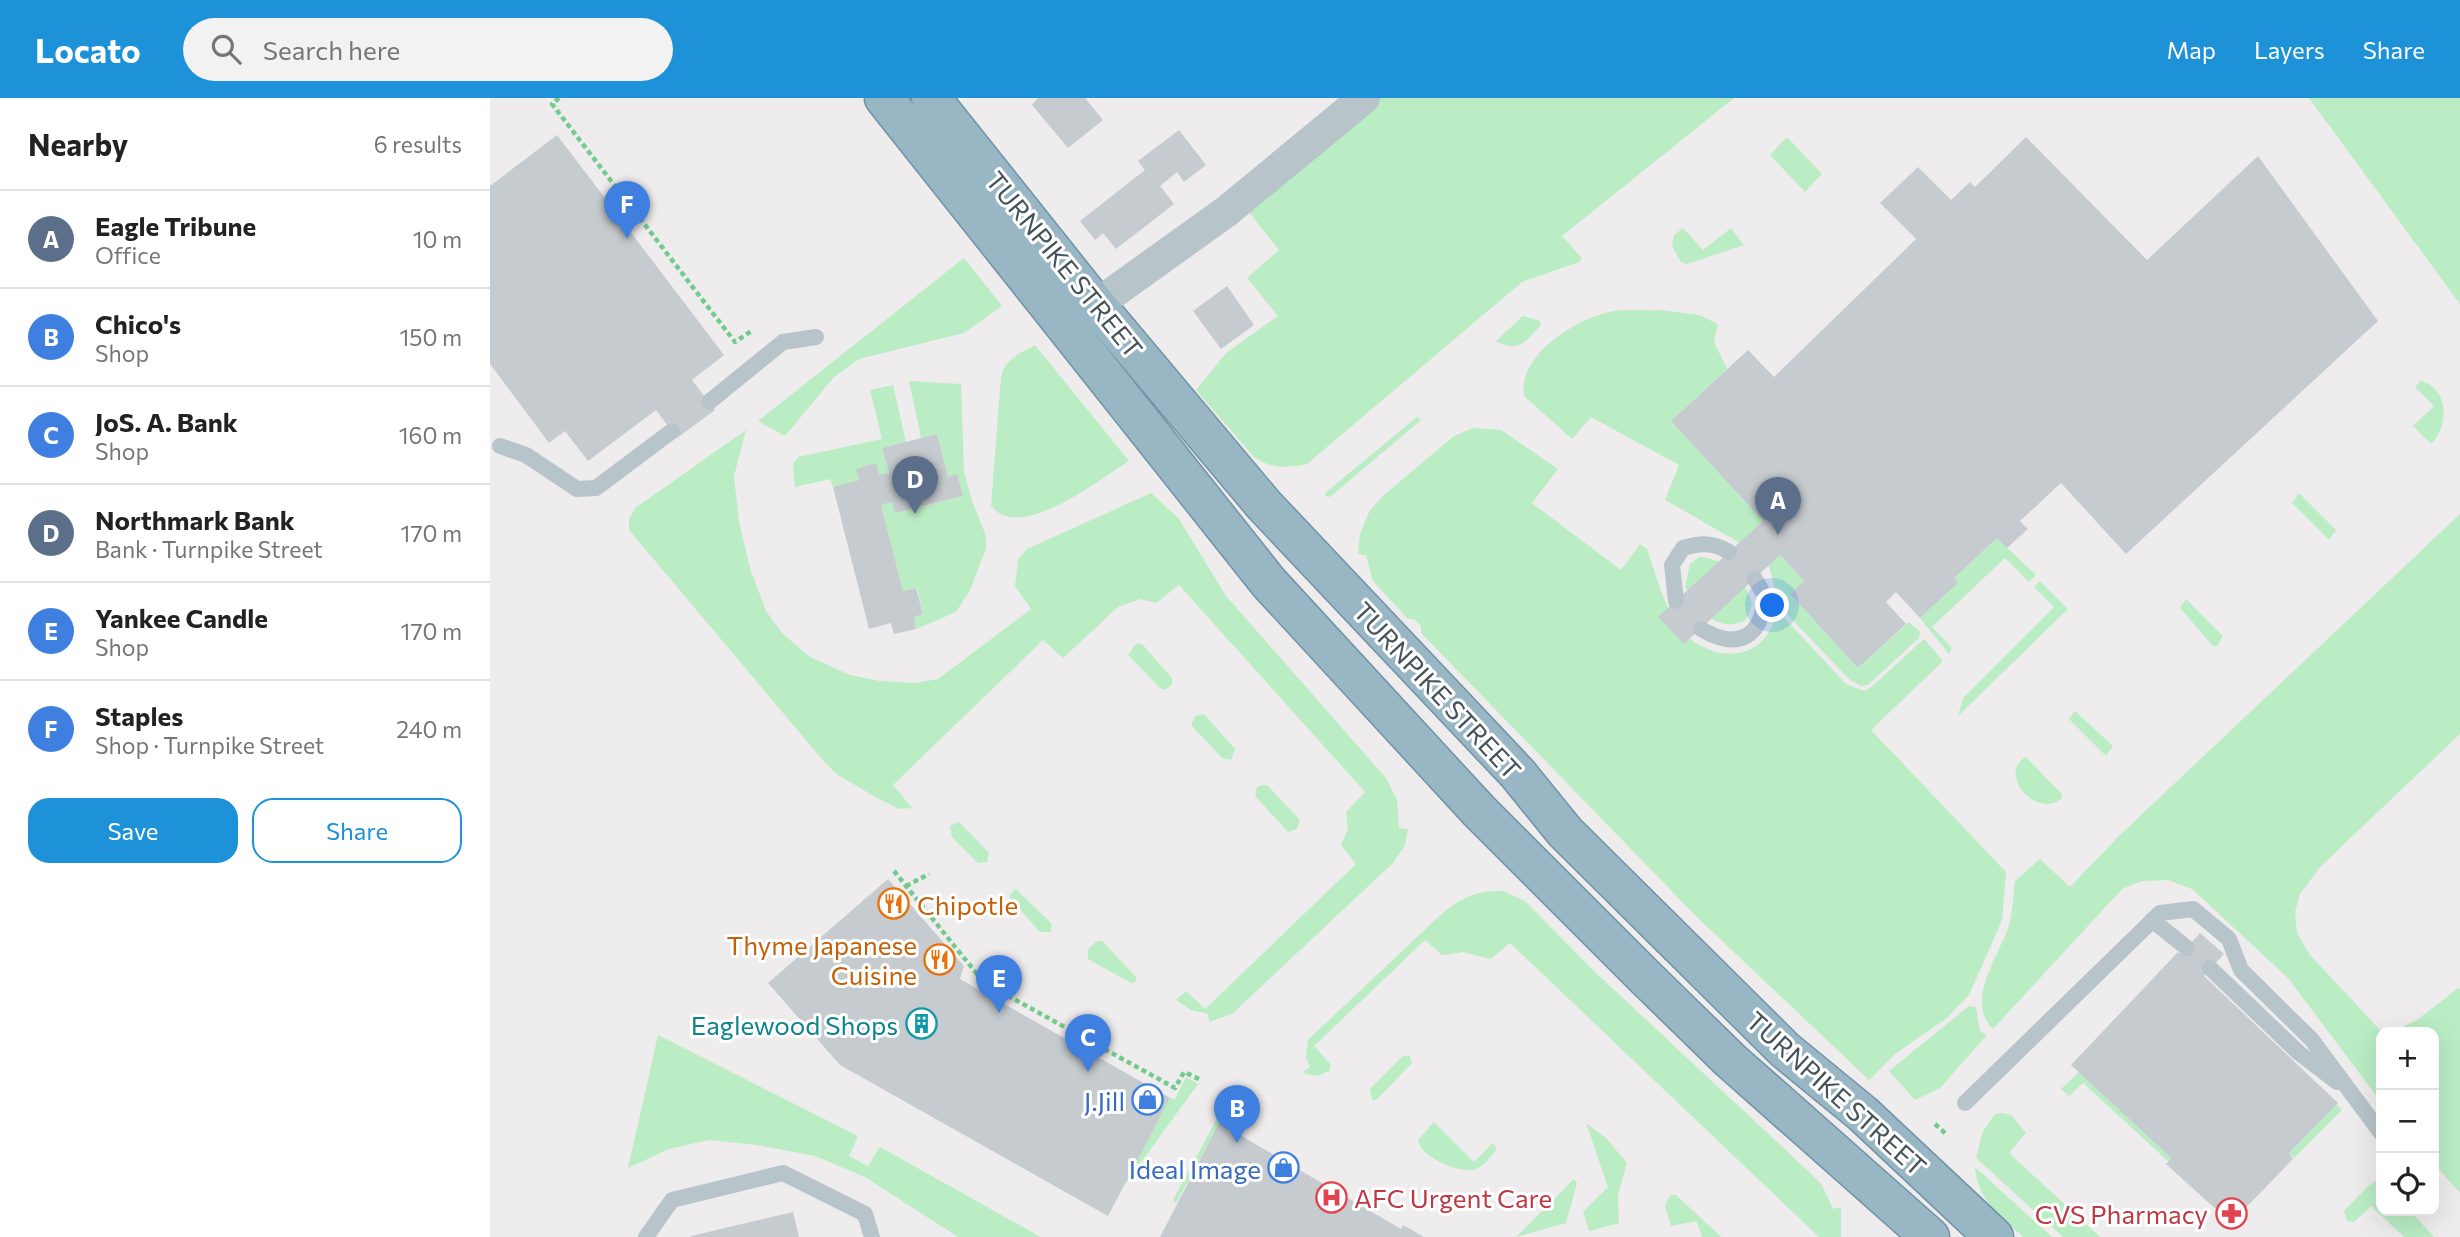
<!DOCTYPE html>
<meta charset="utf-8">
<style>
:root{--surface:#fff;--page:#f2f2f2;--text:#222;--muted:#767676;--line:#e0e0e0;--accent:#1d92d8}
body{margin:0;font-family:Commissioner,sans-serif;background:var(--page);color:var(--text)}
.controls{position:absolute;right:21px;bottom:21px;display:grid;overflow:hidden;border-radius:14px;box-shadow:0 7px 28px #0002}
.controls button{width:63px;height:63px;display:grid;place-items:center;padding:0;border:0;border-bottom:2px solid var(--line);background:var(--surface);color:var(--text);font:35px sans-serif}
.you{position:absolute;left:1283px;top:508px;width:24px;height:24px;margin:-18px;border:5px solid #fff;border-radius:50%;background:#1a73e8;box-shadow:0 0 0 10px #1a73e833}
.badge{display:grid;place-items:center;width:46px;height:46px;border-radius:50%;background:var(--accent);color:#fff;font-size:23px;font-weight:700}
.pin{position:absolute;translate:-50% -58px;filter:drop-shadow(0 2px 4px #0008)}
.pin::after{content:'';position:absolute;top:37px;width:24px;height:21px;background:inherit;clip-path:polygon(0 0,100% 0,50% 100%)}
.list{margin:0;padding:0;list-style:none}
h2{display:flex;justify-content:space-between;align-items:center;height:91px;margin:0;padding:0 28px;font-size:30px}
h2 small{font-size:23px;font-weight:400;color:var(--muted)}
.list li{display:grid;grid-template-columns:46px 1fr auto;gap:21px;align-items:center;box-sizing:border-box;height:98px;padding:0 28px;border-top:2px solid var(--line)}
.list b{display:block;font-size:26px;white-space:nowrap}
.list p{margin:0;font-size:23px;white-space:nowrap;color:var(--muted)}
.list em{font-size:23px;font-style:normal;color:var(--muted)}
.actions{display:flex;gap:14px;padding:21px 28px}
.actions a{flex:1;padding:16px 0;border:2px solid var(--accent);border-radius:21px;text-align:center;font-size:24px;color:var(--accent)}
.actions .main{background:var(--accent);color:#fff}
.icon{flex:none;width:38px;height:38px;fill:none;stroke:currentColor;stroke-width:2;stroke-linecap:round;stroke-linejoin:round}
.map{position:relative;flex:none;width:1970px;height:1139px;overflow:hidden}
header{display:flex;align-items:center;gap:42px;box-sizing:border-box;height:98px;padding:0 35px;background:var(--accent);color:#fff}
header strong{font-size:33px}
nav{display:flex;gap:38px;margin-inline-start:auto;font-size:24px}
.search{width:490px;height:63px;background:var(--page);display:flex;align-items:center;gap:18px;box-sizing:border-box;padding:0 24px;border-radius:38px;color:var(--muted);font-size:26px}
main{display:flex}
aside{flex:1;background:var(--surface)}
.map>svg:first-child{display:block}
</style>
<header>
<strong>Locato</strong>
<div class="search"><svg class="icon" aria-label="search" viewBox="0 0 24 24"><circle cx="10" cy="10" r="6"/><path d="M15 15l6 6"/></svg>Search here</div>
<nav><a>Map</a><a>Layers</a><a>Share</a></nav>
</header>
<main>
<aside>
<h2>Nearby<small>6 results</small></h2>
<ul class="list">
<li><span class="badge" style="background:#5c6f8a">A</span><div><b>Eagle Tribune</b><p>Office</p></div><em>10 m</em></li>
<li><span class="badge" style="background:#3f7fe0">B</span><div><b>Chico's</b><p>Shop</p></div><em>150 m</em></li>
<li><span class="badge" style="background:#3f7fe0">C</span><div><b>JoS. A. Bank</b><p>Shop</p></div><em>160 m</em></li>
<li><span class="badge" style="background:#5c6f8a">D</span><div><b>Northmark Bank</b><p>Bank · Turnpike Street</p></div><em>170 m</em></li>
<li><span class="badge" style="background:#3f7fe0">E</span><div><b>Yankee Candle</b><p>Shop</p></div><em>170 m</em></li>
<li><span class="badge" style="background:#3f7fe0">F</span><div><b>Staples</b><p>Shop · Turnpike Street</p></div><em>240 m</em></li>
</ul>
<div class="actions"><a class="main">Save</a><a>Share</a></div>
</aside>
<div class="map">
<svg width="1970" height="1139" viewBox="0 0 1970 1139">
<rect width="100%" height="100%" fill="#efeced"/>
<g fill="#baedc4">
<path d="M 889,0 L 1244,0 L 1072,138 L 1092,160 L 1089,164 L 1032,184 L 817,366 C 796,370 782,371 764,359 L 706,292 L 736,255 L 788,218 L 757,180 L 789,152 L 758,113 Z"/>
<polygon points="1819,0 1970,0 1970,206"/>
<polygon points="1297,39 1332,76 1315,94 1280,57"/>
<polygon points="1193,130 1213,152 1241,130 1254,147 1197,166 1191,164 1182,148 1184,137"/>
<polygon points="474,160 512,208 474,235 369,261 344,279 295,338 268,323"/>
<path d="M 1170,212 L 1209,217 L 1228,226 L 1224,244 L 1237,271 L 1181,323 L 1273,423 L 1250,445 L 1175,402 L 1189,367 L 1101,319 L 1082,341 L 1034,298 C 1028,258 1082,224 1115,215 C 1132,210 1153,213 1170,212 Z"/>
<path d="M 1033,218 L 1050,223 L 1051,227 C 1036,243 1028,256 1006,243 Z"/>
<path d="M 545,247 L 639,363 C 608,382 531,445 501,408 L 511,279 C 514,261 531,255 545,247 Z"/>
<polygon points="419,283 471,286 474,374 482,403 496,438 496,451 480,492 466,514 426,531 424,519 433,516 427,490 413,493 391,407 402,404 406,415 473,398 467,377 458,379 447,336 431,340"/>
<path d="M 1931,283 C 1960,291 1959,328 1941,346 L 1923,328 L 1944,308 L 1925,289 Z"/>
<polygon points="403,287 416,344 392,350 399,375 389,377 386,366 366,371 369,382 343,389 340,381 305,389 303,366 308,359 392,341 380,292"/>
<polygon points="927,319 931,322 840,399 836,398 835,395"/>
<path d="M 983,330 L 1011,332 L 1068,371 L 1042,405 L 1131,472 L 1150,446 L 1157,451 C 1167,479 1173,507 1191,531 C 1210,556 1250,566 1273,542 C 1281,534 1284,523 1288,513 L 1356,586 L 1374,593 L 1379,591 L 1434,541 L 1453,563 L 1381,632 L 1516,774 L 1512,822 L 1479,897 L 1457,920 L 1405,956 L 1379,982 L 1208,820 L 931,535 L 931,528 L 924,521 L 918,521 L 883,483 L 876,457 L 868,456 L 870,436 L 880,412 L 895,396 L 964,338 Z"/>
<polygon points="256,332 244,378 249,424 260,470 276,513 292,535 320,559 360,577 390,583 425,585 448,581 541,511 525,488 528,461 537,451 661,395 689,421 736,498 896,680 907,702 909,730 918,731 915,747 903,765 742,916 719,924 718,916 701,912 686,902 696,893 715,911 866,766 851,747 858,731 856,714 875,694 689,487 666,505 650,501 628,509 573,560 553,542 403,687 422,710 409,711 385,699 348,677 336,666 139,432 139,421 145,410"/>
<polygon points="1809,395 1846,432 1839,442 1802,405"/>
<path d="M 1970,416 L 1970,636 L 1830,769 L 1810,796 L 1805,814 L 1807,835 L 1820,857 L 1892,934 L 1891,1004 L 1798,880 L 1702,791 L 1678,782 L 1652,783 L 1632,791 L 1503,931 C 1474,902 1510,857 1519,827 C 1523,813 1523,797 1525,783 L 1550,761 L 1580,789 L 1631,736 Z"/>
<polygon points="1507,440 1546,477 1539,484 1515,460 1442,529 1462,550 1459,556 1430,520 1468,485 1464,480"/>
<polygon points="1290,457 1314,483 1300,496 1368,570 1419,524 1430,534 1429,540 1378,587 1371,588 1360,582 1289,508 1279,467"/>
<path d="M 1209,459 C 1238,461 1255,481 1262,507 L 1256,522 C 1227,536 1209,512 1195,489 L 1200,466 Z"/>
<polygon points="1550,483 1578,511 1468,618 1473,600 1564,509 1544,489"/>
<polygon points="1696,501 1733,538 1727,548 1723,548 1690,510"/>
<polygon points="646,546 652,546 682,580 682,587 675,592 670,590 638,557"/>
<polygon points="1585,613 1623,648 1616,658 1579,621"/>
<polygon points="714,616 745,651 741,662 732,660 701,627 705,618"/>
<path d="M 1536,659 L 1572,696 L 1571,701 C 1544,721 1507,674 1536,659 Z"/>
<polygon points="773,687 777,687 810,722 807,731 798,734 765,698 767,689"/>
<polygon points="469,724 499,755 497,764 488,765 462,739 460,728"/>
<polygon points="526,791 562,826 561,834 550,834 520,800 520,796"/>
<path d="M 1013,793 L 1035,803 L 1105,874 L 1317,1072 L 1332,1087 L 1343,1111 L 1351,1109 L 1351,1139 L 1329,1139 L 1020,845 L 1000,861 L 973,854 L 952,857 L 935,842 L 824,948 L 841,967 L 839,973 L 828,978 L 815,976 L 814,973 L 820,969 L 816,959 L 818,942 L 946,821 C 967,802 984,792 1013,793 Z"/>
<polygon points="607,843 612,843 647,880 645,884 641,885 598,861 598,851"/>
<polygon points="1968,890 1970,892 1970,1095 1944,1066 1944,934 1901,934 1927,922"/>
<polygon points="1479,908 1486,909 1490,933 1497,937 1450,990 1425,1002 1399,973"/>
<polygon points="168,937 368,1038 359,1058 378,1068 390,1049 551,1139 468,1139 375,1079 325,1058 266,1047 219,1042 179,1051 138,1070"/>
<polygon points="913,958 920,958 922,965 886,1002 882,1002 880,991"/>
<polygon points="1589,974 1681,1060 1678,1063 1593,985 1579,998 1571,991"/>
<polygon points="696,979 708,986 631,1092 680,1000 685,1001"/>
<polygon points="751,991 754,994 736,1029 729,1026 686,1105 683,1102 737,1002 746,992"/>
<polygon points="1846,1006 1852,1012 1804,1060 1799,1055"/>
<polygon points="1512,1015 1521,1017 1536,1035 1519,1055 1610,1139 1573,1139 1486,1060 1493,1033 1505,1016"/>
<path d="M 944,1024 L 984,1064 L 1003,1045 L 1007,1051 C 1001,1058 994,1068 986,1071 C 971,1077 930,1059 928,1042 Z"/>
<polygon points="1096,1025 1116,1040 1137,1065 1128,1097 1129,1125 1099,1133 1093,1114 1118,1089"/>
<path d="M 1485,1069 L 1562,1139 L 1533,1139 C 1511,1118 1487,1102 1485,1069 Z"/>
<polygon points="1891,1080 1891,1113 1920,1113 1944,1139 1914,1139 1881,1108 1864,1124 1857,1123 1854,1113 1878,1088"/>
<polygon points="1084,1081 1087,1085 1076,1125 1026,1139"/>
<polygon points="1180,1097 1186,1097 1231,1139 1212,1139 1207,1123 1181,1128 1175,1108"/>
</g>
<g fill="#c6cbcf">
<polygon points="548,0 595,0 613,22 578,50 542,7"/>
<polygon points="689,32 716,67 694,84 687,74 670,88 684,106 626,151 613,135 605,142 590,123 655,72 648,63"/>
<polygon points="67,37 234,257 202,282 225,312 187,340 166,312 98,363 75,333 59,345 0,266 0,88"/>
<polygon points="1536,39 1657,162 1768,58 1888,223 1636,456 1571,385 1530,423 1538,431 1517,450 1507,440 1464,480 1468,485 1430,520 1406,494 1396,504 1416,526 1368,570 1300,496 1314,483 1290,457 1194,546 1168,519 1273,423 1181,323 1258,252 1284,279 1426,141 1390,105 1428,69 1461,102 1480,84 1485,89"/>
<polygon points="737,188 764,227 731,251 703,213"/>
<polygon points="447,336 458,379 467,376 473,398 405,415 402,404 391,407 413,493 426,490 433,516 424,519 426,531 404,536 401,525 379,531 343,389 369,382 366,371 386,365 389,377 399,375 392,350"/>
<polygon points="398,781 474,868 470,881 680,1000 618,1118 350,967 278,885"/>
<polygon points="1710,835 1734,856 1714,878 1848,1005 1799,1055 1803,1061 1741,1125 1676,1066 1681,1060 1581,967 1688,854 1691,856"/>
<polygon points="729,1025 911,1131 913,1127 934,1139 670,1139"/>
<polygon points="303,1114 309,1139 201,1139 201,1138"/>
</g>
<g fill="none" stroke-linecap="round" stroke-linejoin="round">
<defs>
<g id="trunk">
<polyline points="394,0 779,485 989,713 1155,879 1240,962 1440,1139"/>
<polyline points="441,0 606,207 774,407 1028,676 1075,734 1295,952 1373,1016 1504,1139"/>
</g>
</defs>
<use href="#trunk" stroke="#7094a6" stroke-width="41"/>
<g stroke="#73ca8f" stroke-width="4.5" stroke-dasharray="5 3.5" stroke-linecap="butt">
<polyline points="69,0 62,6 245,244 263,232"/>
<polyline points="404,773 487,876 504,890 685,990 694,974 709,981"/>
<polyline points="416,788 439,776"/>
<polyline points="740,999 753,1006"/>
<polyline points="1445,1026 1456,1036"/>
<polyline points="741,1032 759,997"/>
</g>
<g stroke="#b7c4c9" stroke-width="16">
<polyline points="219,304 293,244 326,239"/>
<polyline points="10,348 36,357 87,391 106,390 182,333"/>
<path d="M 1186,503 L 1182,467 L 1193,450 C 1210,445 1223,444 1239,454"/>
<path d="M 1211,531 C 1246,552 1272,541 1275,498 L 1265,481"/>
<polyline points="1662,822 1697,850"/>
<polyline points="1720,870 1809,955 1847,984"/>
<polyline points="1475,1005 1670,815 1703,811 1739,841 1751,872 1822,942 1891,1035"/>
<polyline points="156,1139 182,1102 293,1075 375,1116 382,1139"/>
</g>
<polyline stroke="#b7c4c9" stroke-width="32" points="606,207 737,113 874,0"/>
<use href="#trunk" stroke="#98b6c3" stroke-width="38"/>
</g>
<defs>
<symbol id="restaurant-ring" viewBox="-11 -11 22 22"><circle r="9.5" fill="#fff" stroke="#e8710a" stroke-width="1.5"/><path d="M-5-6h1v4h1v-4h1v4h1v-4h1v5L-1.5 .5V6h-2V.5L-5-1ZM5-6V6H3V1.5H1.5Q1.5-4 5-6Z" fill="#e8710a"/></symbol>
<symbol id="building-ring" viewBox="-11 -11 22 22"><circle r="9.5" fill="#fff" stroke="#0f9aa8" stroke-width="1.5"/><path d="M-4-6H4V6H1V3H-1V6H-4ZM-2.5-4.3h1.7v1.8h-1.7ZM.8-4.3h1.7v1.8H.8ZM-2.5-1h1.7V.8h-1.7ZM.8-1h1.7V.8H.8Z" fill="#0f9aa8"/></symbol>
<symbol id="shop-ring" viewBox="-11 -11 22 22"><circle r="9.5" fill="#fff" stroke="#3f7fe0" stroke-width="1.5"/><path d="M-5-2.5h2.3a2.7 3.5 0 0 1 5.4 0H5L5.5 6h-11ZM-1.5-2.5h3a1.5 2.3 0 0 0-3 0Z" fill="#3f7fe0"/></symbol>
<symbol id="hospital-ring" viewBox="-11 -11 22 22"><circle r="9.5" fill="#fff" stroke="#e0444e" stroke-width="1.5"/><path d="M-5-5h3v3.5h4V-5h3V5h-3V1.5h-4V5h-3Z" fill="#e0444e"/></symbol>
<symbol id="pharmacy-ring" viewBox="-11 -11 22 22"><circle r="9.5" fill="#fff" stroke="#e0444e" stroke-width="1.5"/><path d="M-2-6h4v4h4v4h-4v4h-4v-4h-4v-4h4Z" fill="#e0444e"/></symbol>
</defs>
<g fill-rule="evenodd">
<use href="#restaurant-ring" x="386" y="788" width="35" height="35"/>
<use href="#restaurant-ring" x="432" y="844" width="35" height="35"/>
<use href="#building-ring" x="414" y="908" width="35" height="35"/>
<use href="#shop-ring" x="640" y="984" width="35" height="35"/>
<use href="#shop-ring" x="776" y="1052" width="35" height="35"/>
<use href="#hospital-ring" x="824" y="1082" width="35" height="35"/>
<use href="#pharmacy-ring" x="1724" y="1098" width="35" height="35"/>
</g>
<g text-anchor="middle" dominant-baseline="central" stroke-width="6" stroke-linejoin="round" paint-order="stroke">
<g font-size="26" fill="#455359" stroke="#fff">
<text transform="translate(575 166) rotate(51)">TURNPIKE STREET</text>
<text transform="translate(948 592) rotate(47)">TURNPIKE STREET</text>
<text transform="translate(1347 995) rotate(42)">TURNPIKE STREET</text>
</g>
<g font-size="26" fill="#c56008" stroke="#fff" text-anchor="start">
<text x="427" y="806">Chipotle</text>
<text x="427" y="846" text-anchor="end">Thyme Japanese<tspan x="427" dy="30">Cuisine</tspan></text>
</g>
<g font-size="26" fill="#0d838f" stroke="#fff" text-anchor="end">
<text x="408" y="926">Eaglewood Shops</text>
</g>
<g font-size="26" fill="#366cbe" stroke="#fff" text-anchor="end">
<text x="635" y="1002">J.Jill</text>
<text x="771" y="1070">Ideal Image</text>
</g>
<g font-size="26" fill="#be3a42" stroke="#fff" text-anchor="start">
<text x="864" y="1099">AFC Urgent Care</text>
<text x="1718" y="1115" text-anchor="end">CVS Pharmacy</text>
</g>
</g>
</svg>
<div class="controls">
<button>+</button>
<button>−</button>
<button><svg class="icon" aria-label="locate" viewBox="0 0 24 24"><circle cx="12" cy="12" r="6"/><path d="M12 2v4M12 18v4M2 12h4M18 12h4"/></svg></button>
</div>
<div class="you"></div>
<div class="pin badge" style="left:1288px;top:437px;background:#5c6f8a">A</div>
<div class="pin badge" style="left:747px;top:1045px;background:#3f7fe0">B</div>
<div class="pin badge" style="left:598px;top:974px;background:#3f7fe0">C</div>
<div class="pin badge" style="left:425px;top:416px;background:#5c6f8a">D</div>
<div class="pin badge" style="left:509px;top:915px;background:#3f7fe0">E</div>
<div class="pin badge" style="left:137px;top:141px;background:#3f7fe0">F</div>
</div>
</main>
